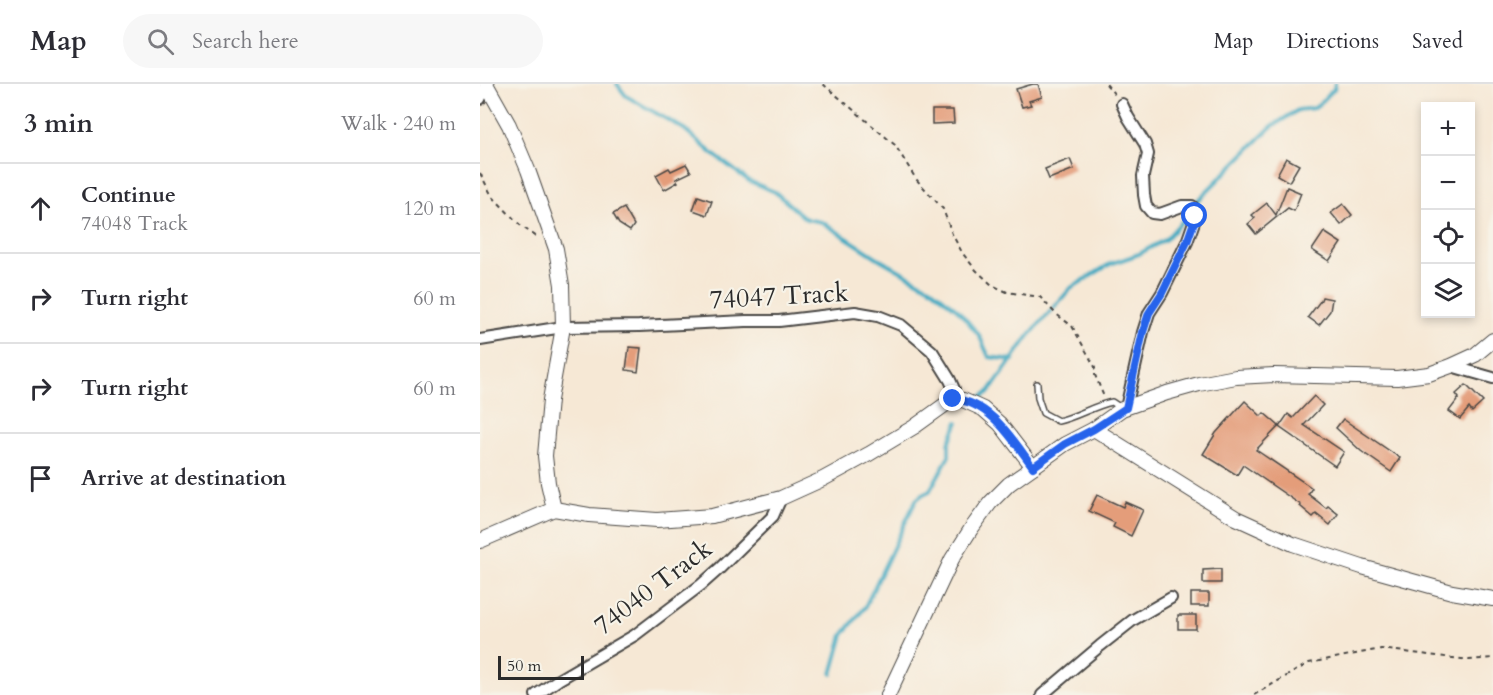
<!DOCTYPE html>
<meta charset="utf-8">
<style>
:root{--surface:#fff;--page:#f7f7f7;--text:#2b2b33;--muted:#7c7c81;--line:#e1e1e2}
body{margin:0;font-family:Cardo,serif;background:var(--page);color:var(--text)}
.controls{position:absolute;right:18px;top:18px;display:grid;overflow:hidden;border-radius:0px;box-shadow:0 3px 9px #0003}
.controls button{width:54px;height:54px;display:grid;place-items:center;padding:0;border:0;border-bottom:2px solid var(--line);background:var(--surface);color:var(--text);font:30px sans-serif}
.scale{position:absolute;left:18px;bottom:15px;width:86px;box-sizing:border-box;padding-left:6px;border:3px solid #2b2b2b;border-top:0;font-size:16px;line-height:21px;white-space:nowrap;color:#2b2b2b;-webkit-text-stroke:4px #f7f3e8;paint-order:stroke}
.stop{position:absolute;width:18px;height:18px;margin:-14px;border:4px solid #2563eb;border-radius:50%;background:#fff}
.stop.end{background:#2563eb;border-color:#fff;box-shadow:0 2px 6px #0008}
.list{margin:0;padding:0;list-style:none}
h2{display:flex;justify-content:space-between;align-items:center;height:78px;margin:0;padding:0 24px;font-size:26px}
h2 small{font-size:20px;font-weight:400;color:var(--muted)}
.list li{display:grid;grid-template-columns:39px 1fr auto;gap:18px;align-items:center;box-sizing:border-box;height:90px;padding:0 24px;border-top:2px solid var(--line)}
.list b{display:block;font-size:22px;white-space:nowrap}
.list p{margin:0;font-size:20px;white-space:nowrap;color:var(--muted)}
.list em{font-size:20px;font-style:normal;color:var(--muted)}
.icon{flex:none;width:33px;height:33px;fill:none;stroke:currentColor;stroke-width:2;stroke-linecap:round;stroke-linejoin:round}
.map{position:relative;flex:none;width:1013px;height:611px;overflow:hidden}
header{display:flex;align-items:center;gap:36px;box-sizing:border-box;height:84px;padding:0 30px;background:var(--surface);border-bottom:2px solid var(--line)}
header strong{font-size:28px}
nav{display:flex;gap:33px;margin-inline-start:auto;font-size:21px}
.search{width:420px;height:54px;background:var(--page);display:flex;align-items:center;gap:15px;box-sizing:border-box;padding:0 21px;border-radius:33px;color:var(--muted);font-size:22px}
main{display:flex}
aside{flex:1;background:var(--surface)}
.map>svg:first-child{display:block}
</style>
<header>
<strong>Map</strong>
<div class="search"><svg class="icon" aria-label="search" viewBox="0 0 24 24"><circle cx="10" cy="10" r="6"/><path d="M15 15l6 6"/></svg>Search here</div>
<nav><a>Map</a><a>Directions</a><a>Saved</a></nav>
</header>
<main>
<aside>
<h2>3 min<small>Walk · 240 m</small></h2>
<ul class="list">
<li><svg class="icon" aria-label="ahead" viewBox="0 0 24 24"><path d="M12 20V5M6 11l6-6 6 6"/></svg><div><b>Continue</b><p>74048 Track</p></div><em>120 m</em></li>
<li><svg class="icon" aria-label="right" viewBox="0 0 24 24"><path d="M7 20v-9h11M14 6l5 5-5 5"/></svg><div><b>Turn right</b></div><em>60 m</em></li>
<li><svg class="icon" aria-label="right" viewBox="0 0 24 24"><path d="M7 20v-9h11M14 6l5 5-5 5"/></svg><div><b>Turn right</b></div><em>60 m</em></li>
<li><svg class="icon" aria-label="arrive" viewBox="0 0 24 24"><path d="M6 21V4h12l-3 4 3 4H6"/></svg><div><b>Arrive at destination</b></div></li>
</ul>
</aside>
<div class="map">
<svg width="1013" height="611" viewBox="0 0 1013 611">
<rect width="100%" height="100%" fill="#f7f3e8"/>
<filter id="ink" filterUnits="userSpaceOnUse"><feTurbulence type="fractalNoise" baseFrequency=".0167" numOctaves="2"/><feDisplacementMap in="SourceGraphic" scale="12" xChannelSelector="R" yChannelSelector="G"/><feConvolveMatrix kernelMatrix="1 2 1 2 8 2 1 2 1" color-interpolation-filters="sRGB"/></filter>
<filter id="wash" filterUnits="userSpaceOnUse"><feTurbulence type="fractalNoise" baseFrequency=".008" numOctaves="4" result="noise"/><feDisplacementMap in="SourceGraphic" scale="24" xChannelSelector="R" yChannelSelector="G"/><feGaussianBlur stdDeviation="1.35" result="paint"/><feColorMatrix in="noise" values="0 0 0 0 0 0 0 0 0 0 0 0 0 0 0 0 0 1.4 0 .05"/><feComposite in="paint" operator="in"/></filter>
<g filter="url(#wash)">
<rect width="100%" height="100%" fill="#f6e8d5"/>
<g fill="none" stroke-linecap="round" stroke-linejoin="round">
<g stroke="#43abc2" stroke-width="4">
<polyline points="137,0 146,12 204,45 233,70 269,97 295,108 326,135 342,138 401,176 452,205 478,226 499,251 509,273 533,276"/>
<polyline points="497,316 509,308 548,253 591,204 630,180 659,170 686,155 704,135 712,122 791,43 818,26 835,24 854,5 855,0"/>
<polyline points="352,590 363,551 385,523 436,416 443,410 449,408 469,372 469,359 478,338"/>
</g>
</g>
<g id="blocks">
<g fill="#e49d7a">
<polygon points="553,0 558,0 562,13 549,17 551,21 542,23 536,5"/>
<polygon points="452,26 473,26 474,39 452,40"/>
<polygon points="806,74 819,81 809,98 797,91"/>
<polygon points="590,75 594,85 569,95 565,85"/>
<polygon points="206,80 211,88 196,95 198,98 184,106 176,91 189,84 191,87"/>
<polygon points="807,103 821,109 814,127 808,124 776,150 768,140 775,134 772,131 787,119 796,131"/>
<polygon points="218,112 232,117 227,131 213,126"/>
<polygon points="863,120 872,131 861,141 851,129"/>
<polygon points="144,124 154,141 150,147 139,140 133,130"/>
<polygon points="844,148 861,159 849,177 832,166"/>
<polygon points="842,213 852,215 850,227 839,241 828,233 841,216"/>
<polygon points="149,263 161,264 158,288 146,286"/>
<polygon points="986,301 1003,318 992,328 989,324 980,335 969,327 979,314 976,310"/>
<polygon points="834,312 843,321 824,341 864,368 855,382 799,343 808,330 813,334"/>
<polygon points="765,317 781,332 784,329 799,342 776,366 832,404 828,410 846,424 848,422 858,430 850,441 836,430 833,433 820,422 821,421 763,381 757,391 723,370 736,349"/>
<polygon points="863,335 920,374 911,388 881,367 856,344"/>
<polygon points="617,411 643,423 645,418 663,426 651,452 633,443 635,439 609,427"/>
<polygon points="741,485 741,499 723,499 723,486"/>
<rect x="711" y="509" width="18" height="13"/>
<rect x="698" y="531" width="18" height="14"/>
</g>
</g>
</g>
<g filter="url(#ink)">
<use href="#blocks" fill-opacity="0" stroke="#494744" stroke-width="1.5"/>
<g fill="none" stroke-linecap="round" stroke-linejoin="round">
<defs>
<path id="service" d="M 557,300 L 558,314 L 563,329 L 578,337 C 597,333 613,322 632,318 L 641,324"/>
<g id="minor">
<polyline points="0,15 7,1"/>
<polyline points="642,20 648,33 665,60 668,70 663,92 664,111 666,122 672,129 680,130 702,122 712,122 714,126 714,138 707,158 682,209 669,229 663,248 646,324"/>
<polyline points="0,256 83,243 159,242 266,237 299,237 375,228 398,232 421,241 452,267 470,296 474,305 473,315"/>
<polyline points="971,282 1013,294"/>
<polyline points="56,611 78,596 155,551 221,501 239,485 293,432 301,414"/>
<polyline points="562,611 620,562 653,536 691,514"/>
</g>
<g id="tertiary">
<polyline points="6,0 29,41 48,86 76,165 82,201 83,243 70,316 65,372 68,399 74,425"/>
<polyline points="614,345 756,434 813,460 882,483 972,508 1013,515"/>
<polyline points="0,457 74,425 109,431 177,436 232,432 301,414 343,395 389,370 434,343 473,315 483,316 503,325 520,340 553,383"/>
<polyline points="408,611 472,475 491,445 510,419 529,400 553,383 585,360 614,345 642,325 687,309 719,300 756,293 794,291 917,294 949,290 971,282 995,271 1013,256"/>
</g>
</defs>
<use href="#service" stroke="#494744" stroke-width="8"/>
<use href="#minor" stroke="#494744" stroke-width="14"/>
<use href="#tertiary" stroke="#494744" stroke-width="16"/>
<g stroke="#494744" stroke-width="2" stroke-dasharray="4.5 4.5" stroke-linecap="butt">
<polyline points="343,0 415,61 436,95 463,125 472,150 483,170 496,186 512,201 527,208 560,213 576,230 592,242 615,283 615,291 624,313"/>
<polyline points="626,0 635,11"/>
<polyline points="0,89 12,112 41,142 57,153"/>
<polyline points="774,611 829,579 901,565 989,576 1013,574"/>
</g>
<use href="#service" stroke="#fff" stroke-width="5"/>
<use href="#minor" stroke="#fff" stroke-width="10"/>
<use href="#tertiary" stroke="#fff" stroke-width="14"/>
</g>
</g>
<g fill="none" stroke-linecap="round" stroke-linejoin="round" filter="url(#ink)">
<path stroke="#2563eb" stroke-width="8" d="M 473,315 C 511,318 532,355 553,383 L 585,360 L 614,345 L 646,324 L 663,248 L 669,229 L 682,209 L 707,158 L 714,138 L 715,132"/>
</g>
<g text-anchor="middle" dominant-baseline="central" stroke-width="4.5" stroke-linejoin="round" paint-order="stroke">
<g font-size="26" fill="#2b2b2b" stroke="#f7f3e8">
<text transform="translate(299 212) rotate(-3)">74047 Track</text>
<text transform="translate(173 503) rotate(-37)">74040 Track</text>
</g>
</g>
</svg>
<div class="controls">
<button>+</button>
<button>−</button>
<button><svg class="icon" aria-label="locate" viewBox="0 0 24 24"><circle cx="12" cy="12" r="6"/><path d="M12 2v4M12 18v4M2 12h4M18 12h4"/></svg></button>
<button><svg class="icon" aria-label="layers" viewBox="0 0 24 24"><path d="M12 4l9 5-9 5-9-5zM3 14l9 5 9-5"/></svg></button>
</div>
<div class="scale">50 m</div>
<div class="stop" style="left:715px;top:132px"></div>
<div class="stop end" style="left:473px;top:315px"></div>
</div>
</main>
